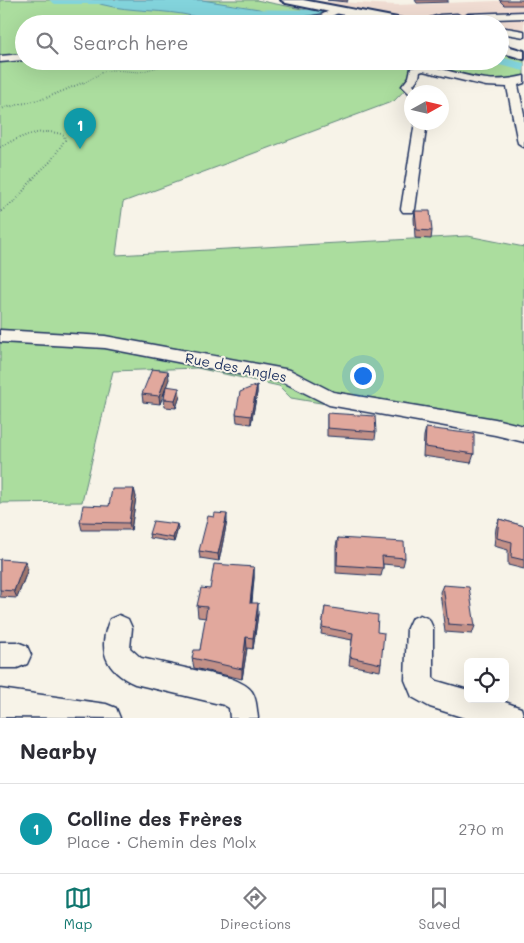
<!DOCTYPE html>
<meta charset="utf-8">
<style>
:root{--surface:#fff;--page:#f2f2f3;--text:#2b2b33;--muted:#7c7c81;--line:#e1e1e2;--accent:#0f766e}
body{margin:0;font-family:Mali,sans-serif;background:var(--page);color:var(--text)}
.controls{position:absolute;right:15px;bottom:15px;display:grid;overflow:hidden;border-radius:8px;box-shadow:0 5px 20px #0002}
.controls button{width:45px;height:45px;display:grid;place-items:center;padding:0;border:0;border-bottom:1px solid var(--line);background:var(--surface);color:var(--text);font:25px sans-serif}
.compass{position:absolute;left:404px;top:85px;width:45px;height:45px;border-radius:50%;background:var(--surface);box-shadow:0 5px 20px #0002;rotate:82deg}
.you{position:absolute;left:362px;top:375px;width:18px;height:18px;margin:-12px;border:4px solid #fff;border-radius:50%;background:#1a73e8;box-shadow:0 0 0 8px #1a73e833}
.badge{display:grid;place-items:center;width:32px;height:32px;border-radius:50%;background:var(--accent);color:#fff;font-size:16px;font-weight:700}
.pin{position:absolute;translate:-50% -41px;filter:drop-shadow(0 1px 2px #0008)}
.pin::after{content:'';position:absolute;top:26px;width:18px;height:15px;background:inherit;clip-path:polygon(0 0,100% 0,50% 100%)}
.list{margin:0;padding:0;list-style:none}
h2{display:flex;justify-content:space-between;align-items:center;height:65px;margin:0;padding:0 20px;font-size:21px}
h2 small{font-size:16px;font-weight:400;color:var(--muted)}
.list li{display:grid;grid-template-columns:32px 1fr auto;gap:15px;align-items:center;box-sizing:border-box;height:90px;padding:0 20px;border-top:1px solid var(--line)}
.list b{display:block;font-size:19px;white-space:nowrap}
.list p{margin:0;font-size:16px;white-space:nowrap;color:var(--muted)}
.list em{font-size:16px;font-style:normal;color:var(--muted)}
.icon{flex:none;width:28px;height:28px;fill:none;stroke:currentColor;stroke-width:2;stroke-linecap:round;stroke-linejoin:round}
.map{position:relative;flex:none;width:524px;height:718px;overflow:hidden}
.search{position:absolute;background:var(--surface);box-shadow:0 5px 20px #0002;left:15px;right:15px;top:15px;height:55px;display:flex;align-items:center;gap:12px;box-sizing:border-box;padding:0 18px;border-radius:28px;color:var(--muted);font-size:19px}
.sheet{height:155px;background:var(--surface)}
nav{display:flex;justify-content:space-around;align-items:center;box-sizing:border-box;height:70px;border-top:1px solid var(--line);background:var(--surface);font-size:14px;color:var(--muted)}
nav a{display:grid;justify-items:center;gap:2px}
nav .on{color:var(--accent)}
.map>svg:first-child{display:block}
</style>
<div class="map">
<svg width="524" height="718" viewBox="0 0 524 718">
<rect width="100%" height="100%" fill="#f7f3e8"/>
<filter id="ink" filterUnits="userSpaceOnUse"><feTurbulence type="fractalNoise" baseFrequency=".02" numOctaves="2"/><feDisplacementMap in="SourceGraphic" scale="10" xChannelSelector="R" yChannelSelector="G"/><feConvolveMatrix kernelMatrix="1 2 1 2 8 2 1 2 1" color-interpolation-filters="sRGB"/></filter>
<g filter="url(#ink)">
<polygon fill="#f0dcd2" points="301,0 395,5 524,0 524,32 500,28 500,24 485,24 475,15 425,17 410,21 404,20"/>
<polygon fill="#abdd9e" stroke="#63867e" points="0,0 256,0 378,24 24,24 24,61 500,61 500,52 524,58 524,82 517,86 423,71 394,101 123,202 116,255 468,236 524,247 524,441 499,433 291,398 279,386 197,368 113,371 82,502 0,503"/>
<path fill="#83d4dc" stroke="#5992aa" d="M 93,0 L 202,0 L 259,9 L 266,12 L 265,17 C 251,22 237,25 223,23 C 209,21 196,16 182,14 C 152,9 120,12 91,1 Z"/>
<g fill="none" stroke-linecap="round" stroke-linejoin="round">
<g fill="#83d4dc" fill-rule="evenodd">
<polygon points="49,0 120,0 114,4 55,4"/>
<polygon points="231,9 325,10 370,21 371,24 349,24 325,18 227,16 225,13 227,10"/>
<polygon points="500,57 524,63 524,71 495,64 493,61 500,61"/>
</g>
<defs>
<g id="minor">
<path d="M 337,7 L 341,10 L 340,12 C 321,22 302,24 281,24 L 285,21 L 321,15 Z"/>
<polygon points="524,12 524,18 468,20 463,17 468,14"/>
<polygon points="457,14 462,17 460,19 427,24 411,24 440,15"/>
<polygon points="500,27 524,31 524,37 500,33"/>
<polygon points="24,54 24,60 0,62 0,56"/>
<path d="M 423,65 C 462,72 483,86 524,76 L 524,83 L 518,85 L 524,114 L 524,147 L 518,143 L 507,87 L 486,86 L 423,71 L 420,72 L 419,77 L 413,85 L 420,92 L 410,94 L 402,86 L 409,77 L 411,68 Z"/>
<polygon points="415,122 427,122 415,209 413,212 403,212 401,209"/>
<polygon points="0,330 105,336 290,370 333,392 495,419 524,426 524,442 495,435 329,405 285,383 105,348 0,342"/>
<path d="M 119,615 L 128,619 L 132,628 L 130,648 L 141,658 L 230,678 C 255,688 255,692 258,718 L 230,718 L 229,708 L 224,705 L 135,684 C 105,671 97,649 110,619 Z"/>
<polygon points="420,615 429,619 433,628 433,678 437,681 468,690 468,699 497,699 521,708 524,718 465,718 430,707 412,697 405,680 407,628 411,619"/>
<polygon points="0,642 17,642 27,646 31,655 27,664 17,668 0,668"/>
<polygon points="0,689 106,704 116,708 120,718 0,717"/>
</g>
<g id="major">
<polygon points="281,0 303,0 408,20 414,24 389,24 286,3"/>
<polygon points="500,44 524,51 524,59 500,52"/>
</g>
</defs>
<use href="#minor" stroke="#1b2f5e" stroke-width="3"/>
<use href="#major" stroke="#1b2f5e" stroke-width="4"/>
<polyline stroke="#1b2f5e" stroke-width="1" stroke-dasharray="0.5 2" stroke-linecap="butt" points="82,84 103,72 112,70 140,72 180,61"/>
<g stroke="#1b2f5e" stroke-width="2" stroke-dasharray="0.5 2.5" stroke-linecap="butt">
<polyline points="0,109 46,98 84,82"/>
<path d="M 0,147 C 19,137 42,127 64,135 L 65,140 L 51,161 L 36,175 L 17,199 L 0,212"/>
</g>
<use href="#minor" fill="#f7f3e8" fill-rule="evenodd"/>
<use href="#major" fill="#f7f3e8" fill-rule="evenodd"/>
</g>
<g fill="#c29087" stroke="#1b2f5e">
<polygon points="327,0 348,0 347,2"/>
<polygon points="415,0 448,0 448,2 417,3"/>
<polygon points="499,0 524,0 524,5 504,5"/>
<polygon points="415,211 432,231 431,239 415,238 414,218"/>
<polygon points="169,379 166,386 180,396 176,408 165,407 164,399 165,389 160,404 143,402 142,394"/>
<polygon points="257,385 257,393 251,424 237,422 236,414"/>
<polygon points="327,413 376,432 375,439 327,436"/>
<polygon points="426,428 474,454 471,463 423,456 424,436"/>
<polygon points="134,489 136,497 131,530 82,530 80,522 109,506"/>
<polygon points="499,519 524,526 524,569 508,565 508,550 494,546 496,528"/>
<polygon points="227,521 219,561 200,558 199,551"/>
<polygon points="178,528 174,542 150,538 149,534"/>
<polygon points="338,538 405,558 403,566 383,564 383,568 381,576 336,573 336,546"/>
<polygon points="0,559 28,569 17,598 0,597"/>
<polygon points="254,567 254,578 252,603 258,614 253,649 247,648 242,679 194,668 192,658 200,650 206,618 198,617 197,606 210,589"/>
<polygon points="443,585 475,626 472,634 445,632 440,592"/>
<polygon points="325,607 377,632 381,664 380,671 349,665 352,640 321,634"/>
</g>
<g fill="#9e766e" stroke="#1b2f5e">
<polygon points="168,371 169,379 160,404 159,396"/>
<polygon points="257,385 257,393 251,424 251,416"/>
<polygon points="179,388 180,396 176,408 175,400"/>
<polygon points="134,489 136,497 131,530 129,523"/>
<polygon points="227,514 227,521 219,561 218,554"/>
<polygon points="177,524 178,528 174,542 173,538"/>
<polygon points="25,561 28,569 17,598 14,591"/>
<polygon points="254,567 254,578 250,613 250,603"/>
<polygon points="258,603 258,614 253,649 253,638"/>
<polygon points="246,637 247,648 242,679 242,669"/>
</g>
<g fill="#e1a89d" stroke="#1b2f5e">
<polygon points="415,211 430,211 432,231 417,230"/>
<polygon points="152,369 168,371 159,396 142,394"/>
<polygon points="257,385 251,416 236,414 240,392"/>
<polygon points="166,386 179,388 175,400 164,399"/>
<polygon points="327,413 375,416 376,432 327,428"/>
<polygon points="426,428 474,434 474,454 425,447"/>
<polygon points="112,489 134,489 129,523 80,522 83,505 109,506"/>
<polygon points="215,513 227,514 218,554 199,551 208,516 214,517"/>
<polygon points="499,519 524,526 524,560 511,557 512,542 497,538"/>
<polygon points="153,521 177,524 173,538 149,534"/>
<polygon points="338,538 404,542 405,558 382,556 383,568 337,565"/>
<polygon points="0,559 25,561 14,591 0,590"/>
<polygon points="214,564 254,567 250,603 258,603 253,638 246,637 242,669 192,658 194,650 200,650 207,607 197,606 201,588 210,589"/>
<polygon points="443,585 469,587 475,626 448,624"/>
<polygon points="325,607 378,615 377,632 384,633 381,664 350,657 353,633 322,627"/>
</g>
</g>
<g text-anchor="middle" dominant-baseline="central" stroke-width="4" stroke-linejoin="round" paint-order="stroke">
<g font-size="14" fill="#1b2f5e" stroke="#f7f3e8">
<text transform="translate(236 367) rotate(11)">Rue des Angles</text>
</g>
</g>
</svg>
<div class="controls">
<button><svg class="icon" aria-label="locate" viewBox="0 0 24 24"><circle cx="12" cy="12" r="6"/><path d="M12 2v4M12 18v4M2 12h4M18 12h4"/></svg></button>
</div>
<svg class="compass" viewBox="-18 -18 36 36"><path d="M0-13l5 13h-10z" fill="#e53935"/><path d="M0 13l5-13h-10z" fill="#7c7c81"/></svg>
<div class="you"></div>
<div class="pin badge" style="left:80px;top:149px;background:#0f9aa8">1</div>
<div class="search"><svg class="icon" aria-label="search" viewBox="0 0 24 24"><circle cx="10" cy="10" r="6"/><path d="M15 15l6 6"/></svg>Search here</div>
</div>
<section class="sheet">
<h2>Nearby<small></small></h2>
<ul class="list">
<li><span class="badge" style="background:#0f9aa8">1</span><div><b>Colline des Frères</b><p>Place · Chemin des Molx</p></div><em>270 m</em></li>
</ul>
</section>
<nav>
<a class="on"><svg class="icon" aria-label="map" viewBox="0 0 24 24"><path d="M3 6l6-2 6 2 6-2v14l-6 2-6-2-6 2zM9 4v14M15 6v14"/></svg>Map</a>
<a><svg class="icon" aria-label="directions" viewBox="0 0 24 24"><path d="M12 3l9 9-9 9-9-9zM9 14v-3h6M13 9l2 2-2 2"/></svg>Directions</a>
<a><svg class="icon" aria-label="saved" viewBox="0 0 24 24"><path d="M7 4h10v16l-5-4-5 4z"/></svg>Saved</a>
</nav>
